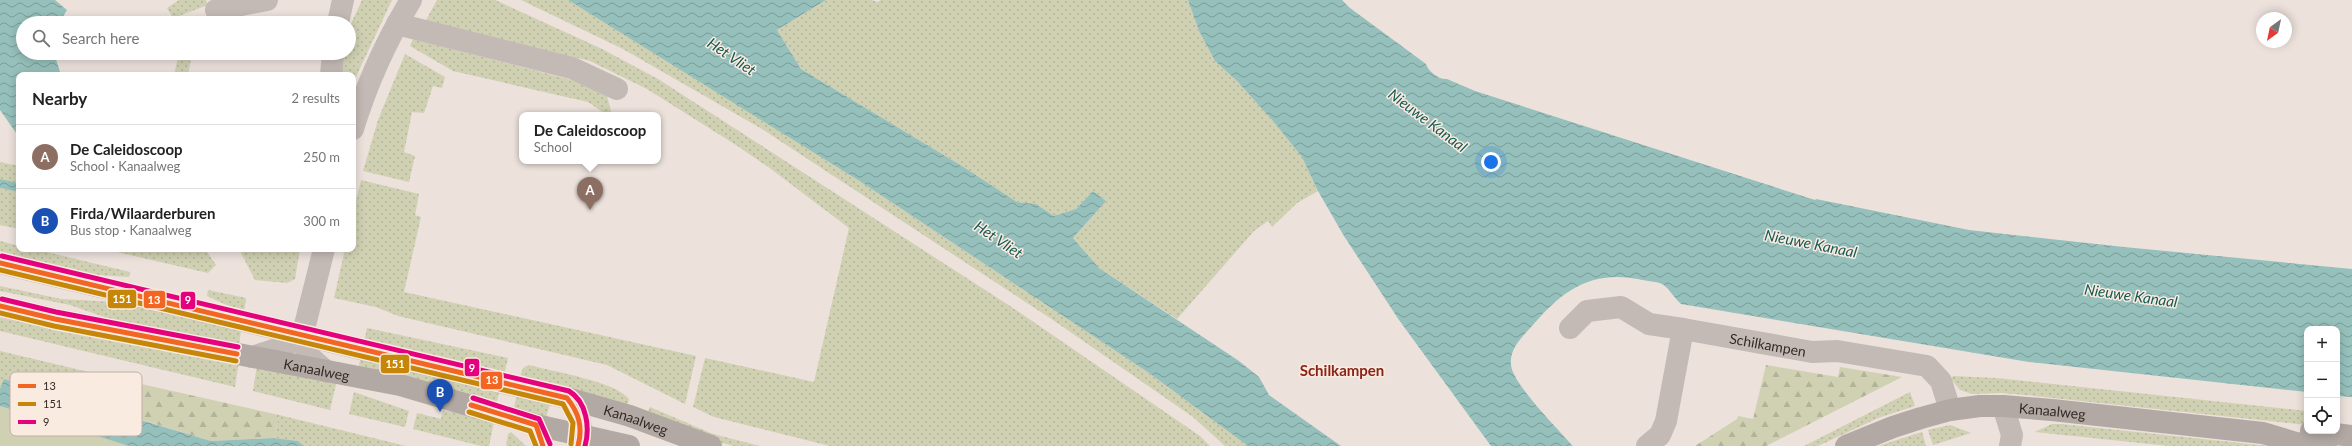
<!DOCTYPE html>
<meta charset="utf-8">
<style>
:root{--surface:#fff;--page:#f2f2f2;--text:#222;--muted:#767676;--line:#e0e0e0;--accent:#2563eb}
body{margin:0;font-family:Lato,sans-serif;background:var(--page);color:var(--text)}
.controls{position:absolute;right:12px;bottom:12px;display:grid;overflow:hidden;border-radius:8px;box-shadow:0 2px 10px #0003}
.controls button{width:36px;height:36px;display:grid;place-items:center;padding:0;border:0;border-bottom:1px solid var(--line);background:var(--surface);color:var(--text);font:20px sans-serif}
.compass{position:absolute;left:2256px;top:12px;width:36px;height:36px;border-radius:50%;background:var(--surface);box-shadow:0 2px 10px #0003;rotate:213deg}
.you{position:absolute;left:1491px;top:162px;width:14px;height:14px;margin:-10px;border:3px solid #fff;border-radius:50%;background:#1a73e8;box-shadow:0 0 0 6px #1a73e833}
.badge{display:grid;place-items:center;width:26px;height:26px;border-radius:50%;background:var(--accent);color:#fff;font-size:13px;font-weight:700}
.pin{position:absolute;translate:-50% -33px;filter:drop-shadow(0 1px 2px #0008)}
.pin::after{content:'';position:absolute;top:21px;width:14px;height:12px;background:inherit;clip-path:polygon(0 0,100% 0,50% 100%)}
.popup{position:absolute;left:519px;top:112px;width:142px;height:52px;box-sizing:border-box;display:grid;place-content:center;border-radius:8px;background:var(--surface);filter:drop-shadow(0 1px 3px #0005);font-size:13px;white-space:nowrap;color:var(--muted)}
.popup b{font-size:15px;color:var(--text)}
.popup::after{content:'';position:absolute;left:50%;top:100%;margin-left:-8px;border:8px solid transparent;border-top-color:var(--surface)}
.list{margin:0;padding:0;list-style:none}
h2{display:flex;justify-content:space-between;align-items:center;height:52px;margin:0;padding:0 16px;font-size:17px}
h2 small{font-size:13px;font-weight:400;color:var(--muted)}
.list li{display:grid;grid-template-columns:26px 1fr auto;gap:12px;align-items:center;box-sizing:border-box;height:64px;padding:0 16px;border-top:1px solid var(--line)}
.list b{display:block;font-size:15px;white-space:nowrap}
.list p{margin:0;font-size:13px;white-space:nowrap;color:var(--muted)}
.list em{font-size:13px;font-style:normal;color:var(--muted)}
.icon{flex:none;width:22px;height:22px;fill:none;stroke:currentColor;stroke-width:2;stroke-linecap:round;stroke-linejoin:round}
.map{position:relative;flex:none;width:2352px;height:446px;overflow:hidden}
.search{position:absolute;background:var(--surface);box-shadow:0 2px 10px #0003;left:16px;top:16px;width:340px;height:44px;display:flex;align-items:center;gap:10px;box-sizing:border-box;padding:0 14px;border-radius:22px;color:var(--muted);font-size:15px}
.panel{position:absolute;background:var(--surface);box-shadow:0 2px 10px #0003;left:16px;top:72px;width:340px;height:180px;border-radius:8px}
.map>svg:first-child{display:block}
</style>
<div class="map">
<svg width="2352" height="446" viewBox="0 0 2352 446">
<defs>
<pattern id="grass-dots" width="8" height="8" patternUnits="userSpaceOnUse"><rect width="8" height="8" fill="#d0d0b3"/><path d="M2 2h.1M6 6h.1" fill="none" stroke="#b3b39a" stroke-width="1.8" stroke-linecap="round"/></pattern>
<pattern id="forest-firs" width="22" height="20" patternUnits="userSpaceOnUse"><rect width="22" height="20" fill="#d0d0b3"/><path d="M5 1l3.5 6h-7zM16 11l3.5 6h-7z" fill="#b3b39a"/></pattern>
<pattern id="water-waves" width="16" height="10" patternUnits="userSpaceOnUse"><rect width="16" height="10" fill="#96c0bb"/><path d="M0 5q4-4 8 0t8 0" fill="none" stroke="#7b9c98"/></pattern>
</defs>
<rect width="100%" height="100%" fill="#ece1db"/>
<g fill="url(#grass-dots)">
<polygon points="179,0 206,0 208,5 173,18 167,8"/>
<polygon points="362,0 392,0 353,83 353,75 341,75 343,53 349,53 349,28"/>
<polygon points="437,0 495,0 600,48 658,79 1010,306 1200,436 1210,446 830,446 714,417 693,407 705,358 814,382 849,228 771,169 736,145 647,89 590,61 425,22"/>
<polygon points="521,0 568,0 735,103 858,180 1149,373 1248,446 1225,446 1193,417 1053,320 762,129 623,49"/>
<polygon points="826,0 871,0 878,2 881,0 1188,0 1199,31 1215,61 1238,82 1273,121 1302,157 1318,191 1297,203 1272,227 1268,221 1254,231 1177,319 1099,268 1073,238 1106,201 1093,191 1076,209 1054,216 1036,204 1017,202 962,166 801,69 777,30"/>
<polygon points="413,39 576,81 607,96 612,115 607,115 588,102 453,71 410,46"/>
<polygon points="179,53 192,53 188,75 174,75"/>
<polygon points="405,54 445,77 442,88 433,86 424,113 412,112 404,152 415,156 409,182 363,171 378,120"/>
<polygon points="0,162 19,166 19,183 0,179"/>
<polygon points="361,180 419,194 415,215 421,217 404,292 696,356 685,404 607,365 398,316 376,307 334,298 345,249 353,249 353,214"/>
<polygon points="0,188 19,192 19,229 0,225"/>
<polygon points="0,241 19,246 19,249 34,249 130,272 129,277 82,274 0,251"/>
<polygon points="104,249 205,249 216,265 208,273"/>
<polygon points="239,249 300,249 295,279 287,283 255,280"/>
<polygon points="0,286 61,299 134,303 241,328 239,348 136,328 70,305 0,291"/>
<polygon points="208,290 246,298 244,313 207,296"/>
<polygon points="0,318 239,361 235,387 0,331"/>
<polygon points="367,328 508,358 504,375 364,343"/>
<polygon points="0,351 110,377 104,408 0,390"/>
<polygon points="361,355 500,388 496,405 358,370"/>
<polygon points="257,365 337,380 330,410 253,391"/>
<path d="M 529,365 C 551,371 617,382 629,399 L 627,408 L 519,379 L 523,368 Z"/>
<polygon points="1953,376 1996,378 2307,411 2307,425 2026,395 2001,393 1972,394 1960,390 1951,379"/>
<polygon points="354,392 409,411 405,427 349,414"/>
<polygon points="1910,392 1915,406 1878,418 1818,446 1804,446"/>
<polygon points="517,393 550,404 546,418 514,408"/>
<polygon points="650,407 713,434 760,446 733,446 693,434 646,416"/>
<polygon points="443,410 480,416 494,422 489,446 481,446 413,429 417,413 441,419"/>
<polygon points="279,415 406,446 304,446 298,441 274,438"/>
<polygon points="2052,424 2061,424 2269,446 2169,446 2035,432"/>
<polygon points="1950,425 1971,433 1933,445 1928,430"/>
<polygon points="511,432 526,446 506,446 508,434"/>
<polygon points="1922,432 1926,446 1878,446"/>
</g>
<g fill="url(#forest-firs)">
<polygon points="1766,365 1838,377 1840,367 1902,377 1766,446 1695,446 1737,419 1738,416 1753,419"/>
<polygon points="110,377 279,415 274,438 211,441 104,408"/>
</g>
<polygon fill="#d0d0b3" points="0,406 129,446 0,446"/>
<g fill="url(#water-waves)">
<polygon points="0,0 55,0 67,10 59,23 23,23 23,53 54,53 61,75 19,75 19,137 0,110"/>
<polygon points="568,0 826,0 777,30 801,69 962,166 1017,202 1036,204 1054,216 1076,209 1093,191 1106,201 1073,238 1099,268 1239,361 1259,377 1269,395 1341,446 1248,446 1149,373 858,180"/>
<path d="M 1188,0 L 1342,0 L 1350,8 L 1426,64 C 1428,71 1439,80 1447,79 L 1475,91 L 1815,200 L 1816,199 L 1969,230 L 2124,247 L 2352,269 L 2352,397 L 2337,396 L 2337,329 L 2307,329 L 2307,392 L 2029,362 L 1681,304 C 1675,299 1669,288 1662,284 C 1656,281 1645,281 1638,279 C 1590,270 1562,291 1532,326 C 1522,337 1509,349 1511,365 C 1512,383 1559,430 1573,446 L 1491,446 L 1399,320 L 1344,236 L 1318,191 L 1302,157 L 1273,121 L 1238,82 L 1215,61 L 1199,31 Z"/>
<polygon points="0,179 19,183 19,192 0,188"/>
<polygon points="4,379 211,441 274,438 298,441 304,446 129,446 0,406 0,389"/>
</g>
<g fill="none" stroke-linecap="round" stroke-linejoin="round">
<g stroke="#c4bab5" stroke-width="22">
<polyline points="216,10 267,0"/>
<polyline points="338,23 343,0"/>
<polyline points="397,24 572,68 617,89"/>
<polyline points="331,75 333,53"/>
<path d="M 353,129 C 367,83 386,41 411,0"/>
<polyline points="324,249 301,341 310,357 327,372"/>
<polyline points="1570,328 1587,311 1621,307 1649,324 1683,329"/>
<polyline points="252,357 283,347 302,335"/>
<path d="M 567,398 C 580,414 584,427 578,446"/>
<polyline points="2003,406 2012,435 2010,446"/>
<polyline points="536,425 543,446"/>
<path id="s1" d="M 1647,446 L 1660,435 L 1666,421 L 1683,329 L 1812,352 L 1837,351 L 1927,366 L 1941,381 L 1950,410"/>
</g>
<g stroke="#b3a9a4" stroke-width="22">
<path id="s2" d="M 0,263 L 567,398 L 630,416 L 711,446"/>
<path id="s3" d="M 0,306 L 55,319 L 400,385 L 536,425 L 629,446"/>
<polyline points="2311,431 2352,436"/>
<path id="s4" d="M 1846,446 L 1893,427 L 1921,418 L 1950,410 L 1980,406 L 2003,406 L 2052,410 L 2263,433 L 2296,443 L 2326,446"/>
</g>
<defs>
<g id="bus-1">
<path d="M 0,263 L 567,398 C 579,413 583,427 578,446"/>
<polyline points="0,306 55,319 237,354"/>
<polyline points="471,405 536,425 543,446"/>
</g>
<g id="bus-2">
<polyline points="0,270 563,404 573,423 571,444"/>
<polyline points="0,313 54,326 236,361"/>
<polyline points="469,412 530,431 536,446"/>
</g>
<g id="bus-3">
<path d="M 2,256 L 569,391 C 587,402 590,428 585,446"/>
<polyline points="2,299 56,312 238,347"/>
<polyline points="473,398 539,419 550,444"/>
</g>
</defs>
<use href="#bus-1" stroke="#faebe0" stroke-width="8"/>
<use href="#bus-2" stroke="#faebe0" stroke-width="8"/>
<use href="#bus-3" stroke="#faebe0" stroke-width="8"/>
<use href="#bus-1" stroke="#f26522" stroke-width="5"/>
<use href="#bus-2" stroke="#c68609" stroke-width="5"/>
<use href="#bus-3" stroke="#e5007d" stroke-width="5"/>
</g>
<g text-anchor="middle" dominant-baseline="central" stroke-width="3" stroke-linejoin="round" paint-order="stroke">
<g font-size="14" fill="#342724" stroke="#faebe0">
<text stroke="none"><textPath href="#s1" startOffset="212">Schilkampen</textPath></text>
<text stroke="none"><textPath href="#s3" startOffset="323">Kanaalweg</textPath></text>
<text stroke="none"><textPath href="#s4" startOffset="213">Kanaalweg</textPath></text>
<text stroke="none"><textPath href="#s2" startOffset="655">Kanaalweg</textPath></text>
</g>
<g font-size="15" font-style="italic" fill="#165955" stroke="#faebe0">
<text transform="translate(732 56) rotate(34)">Het Vliet</text>
<text transform="translate(1428 120) rotate(37)">Nieuwe Kanaal</text>
<text transform="translate(999 239) rotate(34)">Het Vliet</text>
<text transform="translate(1811 243) rotate(11)">Nieuwe Kanaal</text>
<text transform="translate(2131 295) rotate(8)">Nieuwe Kanaal</text>
</g>
<g font-size="15" font-weight="bold" fill="#8a2316" stroke="#faebe0">
<text x="1342" y="370">Schilkampen</text>
</g>
</g>
<rect x="10" y="372" width="132" height="64" rx="6" fill="#faebe0" stroke="#bfb0a8" stroke-width="1"/>
<rect x="18" y="384" width="18" height="4" fill="#f26522"/>
<rect x="18" y="402" width="18" height="4" fill="#c68609"/>
<rect x="18" y="420" width="18" height="4" fill="#e5007d"/>
<g font-size="11" fill="#342724">
<text x="43" y="390">13</text>
<text x="43" y="408">151</text>
<text x="43" y="426">9</text>
</g>
<g stroke="#faebe0" stroke-width="1.5">
<rect x="107" y="289" width="30" height="20" rx="4" fill="#c68609"/>
<rect x="143" y="290" width="23" height="19" rx="4" fill="#f26522"/>
<rect x="180" y="291" width="16" height="19" rx="4" fill="#e5007d"/>
<rect x="380" y="354" width="30" height="20" rx="4" fill="#c68609"/>
<rect x="464" y="358" width="16" height="19" rx="4" fill="#e5007d"/>
<rect x="480" y="371" width="23" height="19" rx="4" fill="#f26522"/>
</g>
<g font-size="11" text-anchor="middle" font-weight="bold" fill="#fff">
<text x="122" y="303">151</text>
<text x="154" y="304">13</text>
<text x="188" y="304">9</text>
<text x="395" y="368">151</text>
<text x="472" y="372">9</text>
<text x="492" y="384">13</text>
</g>
</svg>
<div class="controls">
<button>+</button>
<button>−</button>
<button><svg class="icon" aria-label="locate" viewBox="0 0 24 24"><circle cx="12" cy="12" r="6"/><path d="M12 2v4M12 18v4M2 12h4M18 12h4"/></svg></button>
</div>
<svg class="compass" viewBox="-18 -18 36 36"><path d="M0-13l5 13h-10z" fill="#e53935"/><path d="M0 13l5-13h-10z" fill="#767676"/></svg>
<div class="you"></div>
<div class="pin badge" style="left:590px;top:210px;background:#8d6e63">A</div>
<div class="popup"><b>De Caleidoscoop</b>School</div>
<div class="pin badge" style="left:440px;top:412px;background:#1a4fb4">B</div>
<div class="search"><svg class="icon" aria-label="search" viewBox="0 0 24 24"><circle cx="10" cy="10" r="6"/><path d="M15 15l6 6"/></svg>Search here</div>
<section class="panel">
<h2>Nearby<small>2 results</small></h2>
<ul class="list">
<li><span class="badge" style="background:#8d6e63">A</span><div><b>De Caleidoscoop</b><p>School · Kanaalweg</p></div><em>250 m</em></li>
<li><span class="badge" style="background:#1a4fb4">B</span><div><b>Firda/Wilaarderburen</b><p>Bus stop · Kanaalweg</p></div><em>300 m</em></li>
</ul>
</section>
</div>
